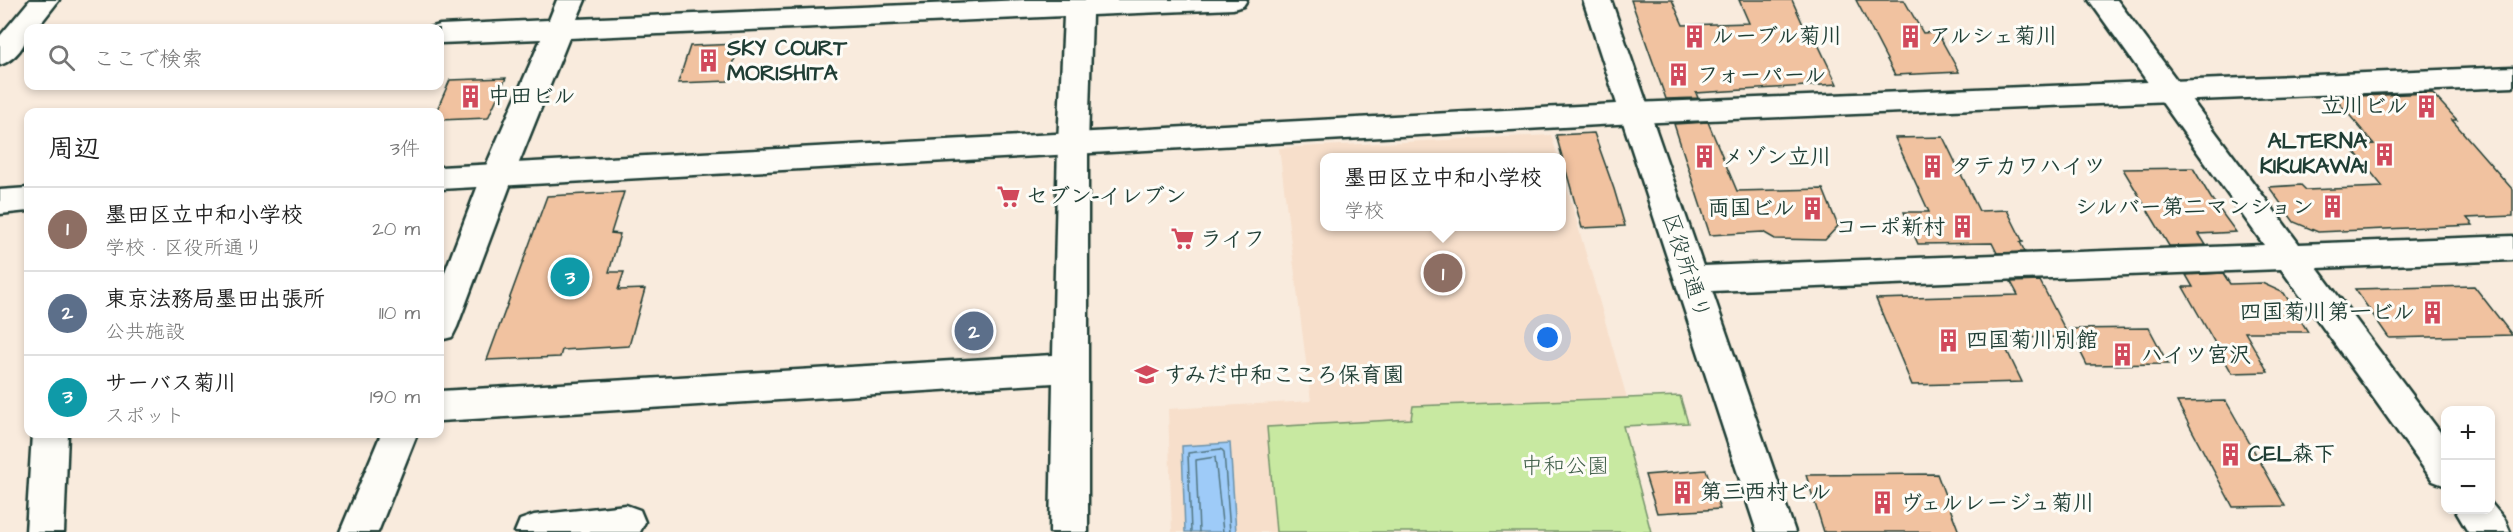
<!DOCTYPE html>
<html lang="ja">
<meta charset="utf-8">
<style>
:root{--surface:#fff;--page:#f6f6f6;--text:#222;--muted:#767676;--line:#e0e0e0;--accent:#b45309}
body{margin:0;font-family:"Architects Daughter","Klee One",sans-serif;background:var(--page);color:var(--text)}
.controls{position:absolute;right:18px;bottom:18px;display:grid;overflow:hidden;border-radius:12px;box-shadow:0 3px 9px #0003}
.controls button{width:54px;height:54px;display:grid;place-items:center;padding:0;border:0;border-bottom:2px solid var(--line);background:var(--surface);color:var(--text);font:30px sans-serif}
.you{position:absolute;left:1548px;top:338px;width:21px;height:21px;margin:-15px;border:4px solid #fff;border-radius:50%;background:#1a73e8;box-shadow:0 0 0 9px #1a73e833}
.badge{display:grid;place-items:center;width:39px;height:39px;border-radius:50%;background:var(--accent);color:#fff;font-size:20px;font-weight:700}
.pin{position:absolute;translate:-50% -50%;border:3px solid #fff;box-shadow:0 2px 6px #0006}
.popup{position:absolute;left:1320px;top:153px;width:246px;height:78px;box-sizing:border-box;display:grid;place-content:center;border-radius:12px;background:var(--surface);filter:drop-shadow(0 2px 4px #0005);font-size:20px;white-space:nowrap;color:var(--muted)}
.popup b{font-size:22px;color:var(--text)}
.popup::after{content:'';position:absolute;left:50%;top:100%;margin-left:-12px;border:12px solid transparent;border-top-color:var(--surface)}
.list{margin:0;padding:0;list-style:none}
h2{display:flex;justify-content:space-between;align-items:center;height:78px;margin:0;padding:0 24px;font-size:26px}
h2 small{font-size:20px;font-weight:400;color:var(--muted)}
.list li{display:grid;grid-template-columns:39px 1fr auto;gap:18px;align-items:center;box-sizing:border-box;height:84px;padding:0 24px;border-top:2px solid var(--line)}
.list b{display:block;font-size:22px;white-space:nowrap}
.list p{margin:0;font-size:20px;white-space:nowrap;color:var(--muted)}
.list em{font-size:20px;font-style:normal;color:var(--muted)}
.icon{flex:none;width:33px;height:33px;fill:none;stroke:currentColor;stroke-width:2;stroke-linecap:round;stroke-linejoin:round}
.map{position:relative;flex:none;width:2513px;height:532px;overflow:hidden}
.search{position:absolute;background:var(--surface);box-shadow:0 3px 9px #0003;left:24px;top:24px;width:420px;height:66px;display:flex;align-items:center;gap:15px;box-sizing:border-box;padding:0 21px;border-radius:12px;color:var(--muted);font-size:22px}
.panel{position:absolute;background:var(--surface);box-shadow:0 3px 9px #0003;left:24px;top:108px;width:420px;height:330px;border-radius:12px}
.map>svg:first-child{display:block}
</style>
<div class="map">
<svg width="2513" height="532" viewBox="0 0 2513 532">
<rect width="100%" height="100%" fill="#f9ebdd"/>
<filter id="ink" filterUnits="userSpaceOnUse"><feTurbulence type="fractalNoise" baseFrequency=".0167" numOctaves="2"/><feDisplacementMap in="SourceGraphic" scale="12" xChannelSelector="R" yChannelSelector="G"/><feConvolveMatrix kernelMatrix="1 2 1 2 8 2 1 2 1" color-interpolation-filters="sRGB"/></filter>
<g filter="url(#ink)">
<polygon fill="#f7dfcb" points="1551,135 1558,157 1324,158 1324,226 1562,226 1562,170 1627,398 1413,406 1411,419 1267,427 1276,532 1172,532 1168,409 1311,401 1279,148"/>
<polygon fill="#c8e9a1" stroke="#74936a" stroke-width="1.5" points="1680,396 1688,423 1623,426 1651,532 1276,532 1267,427 1411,419 1413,406"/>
<polygon fill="#9ecbf8" stroke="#6b92aa" stroke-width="1.5" points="1230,443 1236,532 1185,532 1182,446"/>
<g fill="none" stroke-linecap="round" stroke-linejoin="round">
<g stroke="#527682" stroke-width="1.5">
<polyline points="1191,532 1188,453 1221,449 1224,452 1230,532"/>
<polyline points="1199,532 1196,460 1215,457 1223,532"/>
</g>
</g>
<g fill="#f1c2a0" stroke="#1f3d34" stroke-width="1.5">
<polygon points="1631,0 1672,0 1683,25 1749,23 1739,0 1792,0 1810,40 1816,40 1837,84 1696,93 1698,98 1666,99"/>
<polygon points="1856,0 1904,0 1923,33 1937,32 1959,72 1895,75"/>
<polygon points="739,44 728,81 678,83 690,46"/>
<polygon points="506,78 488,118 440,120 440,112 436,112 450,80"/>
<polygon points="2432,93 2457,120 2452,120 2513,190 2513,216 2467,218 2473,225 2318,232 2294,222 2269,187 2301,185 2306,190 2383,187 2350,146 2374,144 2334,97"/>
<polygon points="1708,122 1737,191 1823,189 1838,226 1825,240 1775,239 1763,232 1710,235 1674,124"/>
<polygon points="1594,133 1614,189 1625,226 1582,228 1556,135"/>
<polygon points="1943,137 1979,211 2007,210 2023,242 2020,242 2025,252 1997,253 1992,243 1918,244 1904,212 1929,212 1895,138"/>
<polygon points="2193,168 2211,198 2236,232 2199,234 2206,245 2169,246 2123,169"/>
<polygon points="624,192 611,233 620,234 609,272 624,272 618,290 645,289 629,346 562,350 560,357 487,360 547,196"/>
<polygon points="2223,273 2230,284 2262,283 2284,293 2308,332 2245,332 2268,372 2232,373 2183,287 2193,287 2186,275"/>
<polygon points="2040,281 2069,337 2001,338 2022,382 1912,385 1876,299 2018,295 2011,282"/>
<polygon points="2474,286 2512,335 2389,338 2355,289"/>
<polygon points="2149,328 2168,364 2087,365 2069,329"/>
<polygon points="2226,401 2285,506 2233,507 2177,402"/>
<polygon points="1706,470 1720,509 1657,513 1645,475"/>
<polygon points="1937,474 1959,532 1824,532 1806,475"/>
</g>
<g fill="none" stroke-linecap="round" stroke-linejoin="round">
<defs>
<g id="street">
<path d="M 30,0 L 59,0 L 37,28 L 28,28 C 28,44 15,60 0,65 L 0,36 Z"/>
<polygon points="557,0 585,0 577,19 1024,0 1247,0 1243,6 1233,9 1092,15 1088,144 1088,532 1050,532 1053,383 440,421 440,391 1053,355 1058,144 1064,16 569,38 514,175 457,327 452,337 440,340 440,285 482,175 541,39 440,43 440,28 429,28 440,25 549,20"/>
<polygon points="1583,0 1611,0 1703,266 2264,245 2089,0 2117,0 2299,244 2513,236 2513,260 2317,268 2446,440 2446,486 2433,481 2281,269 1712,291 1795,532 1757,532"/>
<polygon points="32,434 68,434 64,532 26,532"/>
<polygon points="381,434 417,434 378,532 340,532"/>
<polygon points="2490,502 2505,520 2510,532 2468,532 2455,510 2490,510"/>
<polygon points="626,505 640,510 645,522 640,532 515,532 520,520 534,515"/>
</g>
<g id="secondary">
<polygon points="2513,67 2513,87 1635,123 440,189 440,167 1635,103"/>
<polygon points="28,188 28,211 0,214 0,190"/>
</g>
</defs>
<use href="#street" stroke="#1f3d34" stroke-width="5"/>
<use href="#secondary" stroke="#1f3d34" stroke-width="5"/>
<use href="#street" fill="#fdfcf7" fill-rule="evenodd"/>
<use href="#secondary" fill="#fdfcf7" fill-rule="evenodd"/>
</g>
</g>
<defs>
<symbol id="building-bare" viewBox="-9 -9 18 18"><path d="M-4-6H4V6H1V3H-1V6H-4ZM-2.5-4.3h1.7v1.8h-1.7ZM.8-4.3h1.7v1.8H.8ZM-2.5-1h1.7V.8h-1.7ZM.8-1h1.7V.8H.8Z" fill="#d1495b" stroke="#fdfcf7" stroke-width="2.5" paint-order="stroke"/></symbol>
<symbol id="supermarket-bare" viewBox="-9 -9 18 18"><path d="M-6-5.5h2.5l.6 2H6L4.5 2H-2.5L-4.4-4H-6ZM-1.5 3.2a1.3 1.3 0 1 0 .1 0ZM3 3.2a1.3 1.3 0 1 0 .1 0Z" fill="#d1495b" stroke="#fdfcf7" stroke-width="2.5" paint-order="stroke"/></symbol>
<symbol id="school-bare" viewBox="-9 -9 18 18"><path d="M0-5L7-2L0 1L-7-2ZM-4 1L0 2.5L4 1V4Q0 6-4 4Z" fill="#d1495b" stroke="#fdfcf7" stroke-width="2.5" paint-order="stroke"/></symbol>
</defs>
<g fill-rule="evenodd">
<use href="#building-bare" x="1678" y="20" width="33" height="33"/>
<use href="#building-bare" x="1894" y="20" width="33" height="33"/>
<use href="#building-bare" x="692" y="44" width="33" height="33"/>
<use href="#building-bare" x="1662" y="58" width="33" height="33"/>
<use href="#building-bare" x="454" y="80" width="33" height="33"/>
<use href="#building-bare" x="2410" y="90" width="33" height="33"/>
<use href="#building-bare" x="2368" y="138" width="33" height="33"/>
<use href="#building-bare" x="1688" y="140" width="33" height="33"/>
<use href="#building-bare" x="1916" y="150" width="33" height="33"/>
<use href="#supermarket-bare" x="992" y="180" width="33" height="33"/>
<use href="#building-bare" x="2316" y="190" width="33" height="33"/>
<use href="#building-bare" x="1796" y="192" width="33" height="33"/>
<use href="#building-bare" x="1946" y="210" width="33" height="33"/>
<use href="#supermarket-bare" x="1166" y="222" width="33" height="33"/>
<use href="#building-bare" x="2416" y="296" width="33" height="33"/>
<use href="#building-bare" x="1932" y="324" width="33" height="33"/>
<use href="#building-bare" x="2106" y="338" width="33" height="33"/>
<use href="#school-bare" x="1130" y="358" width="33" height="33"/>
<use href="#building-bare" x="2214" y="438" width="33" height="33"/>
<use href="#building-bare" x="1666" y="476" width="33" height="33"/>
<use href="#building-bare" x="1866" y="486" width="33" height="33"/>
</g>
<g text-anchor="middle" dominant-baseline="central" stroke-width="6" stroke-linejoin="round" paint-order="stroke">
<g font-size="22" font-weight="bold" fill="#1f3d34" stroke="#fdfcf7" text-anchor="start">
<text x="1712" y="36">ルーブル菊川</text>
<text x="1929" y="36">アルシェ菊川</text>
<text x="727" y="48">SKY COURT<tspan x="727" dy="25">MORISHITA</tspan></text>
<text x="1697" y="75">フォーパール</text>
<text x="488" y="96">中田ビル</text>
<text x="2408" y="106" text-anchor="end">立川ビル</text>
<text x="2367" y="141" text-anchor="end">ALTERNA<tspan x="2367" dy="25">KIKUKAWA1</tspan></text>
<text x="1722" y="157">メゾン立川</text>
<text x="1951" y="166">タテカワハイツ</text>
<text x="1026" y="196">セブン-イレブン</text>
<text x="2314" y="207" text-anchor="end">シルバー第二マンション</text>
<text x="1795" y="208" text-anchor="end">両国ビル</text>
<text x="1945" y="227" text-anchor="end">コーポ新村</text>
<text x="1200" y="239">ライフ</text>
<text x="2415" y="312" text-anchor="end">四国菊川第一ビル</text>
<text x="1966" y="340">四国菊川別館</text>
<text x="2141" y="355">ハイツ宮沢</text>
<text x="1164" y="375">すみだ中和こころ保育園</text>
<text x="2248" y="454">CEL森下</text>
<text x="1700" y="492">第三西村ビル</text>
<text x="1900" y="503">ヴェルレージュ菊川</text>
</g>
<g font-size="22" fill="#1f3d34" stroke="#fdfcf7">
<text transform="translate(1686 266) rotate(72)">区役所通り</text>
</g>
<g font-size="22" fill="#415f4a" stroke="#fdfcf7">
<text x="1565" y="466">中和公園</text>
</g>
</g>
</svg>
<div class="controls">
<button>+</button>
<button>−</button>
</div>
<div class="you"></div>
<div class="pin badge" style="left:1443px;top:273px;background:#8d6e63">1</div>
<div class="popup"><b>墨田区立中和小学校</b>学校</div>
<div class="pin badge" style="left:974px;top:331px;background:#5c6f8a">2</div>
<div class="pin badge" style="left:570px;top:277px;background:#0f9aa8">3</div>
<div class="search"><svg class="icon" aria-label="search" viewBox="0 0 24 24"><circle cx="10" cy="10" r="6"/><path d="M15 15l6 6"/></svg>ここで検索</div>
<section class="panel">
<h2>周辺<small>3件</small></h2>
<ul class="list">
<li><span class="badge" style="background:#8d6e63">1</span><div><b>墨田区立中和小学校</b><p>学校 · 区役所通り</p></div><em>20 m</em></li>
<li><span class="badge" style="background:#5c6f8a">2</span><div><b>東京法務局墨田出張所</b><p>公共施設</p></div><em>110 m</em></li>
<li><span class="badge" style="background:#0f9aa8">3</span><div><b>サーバス菊川</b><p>スポット</p></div><em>190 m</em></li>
</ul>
</section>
</div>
